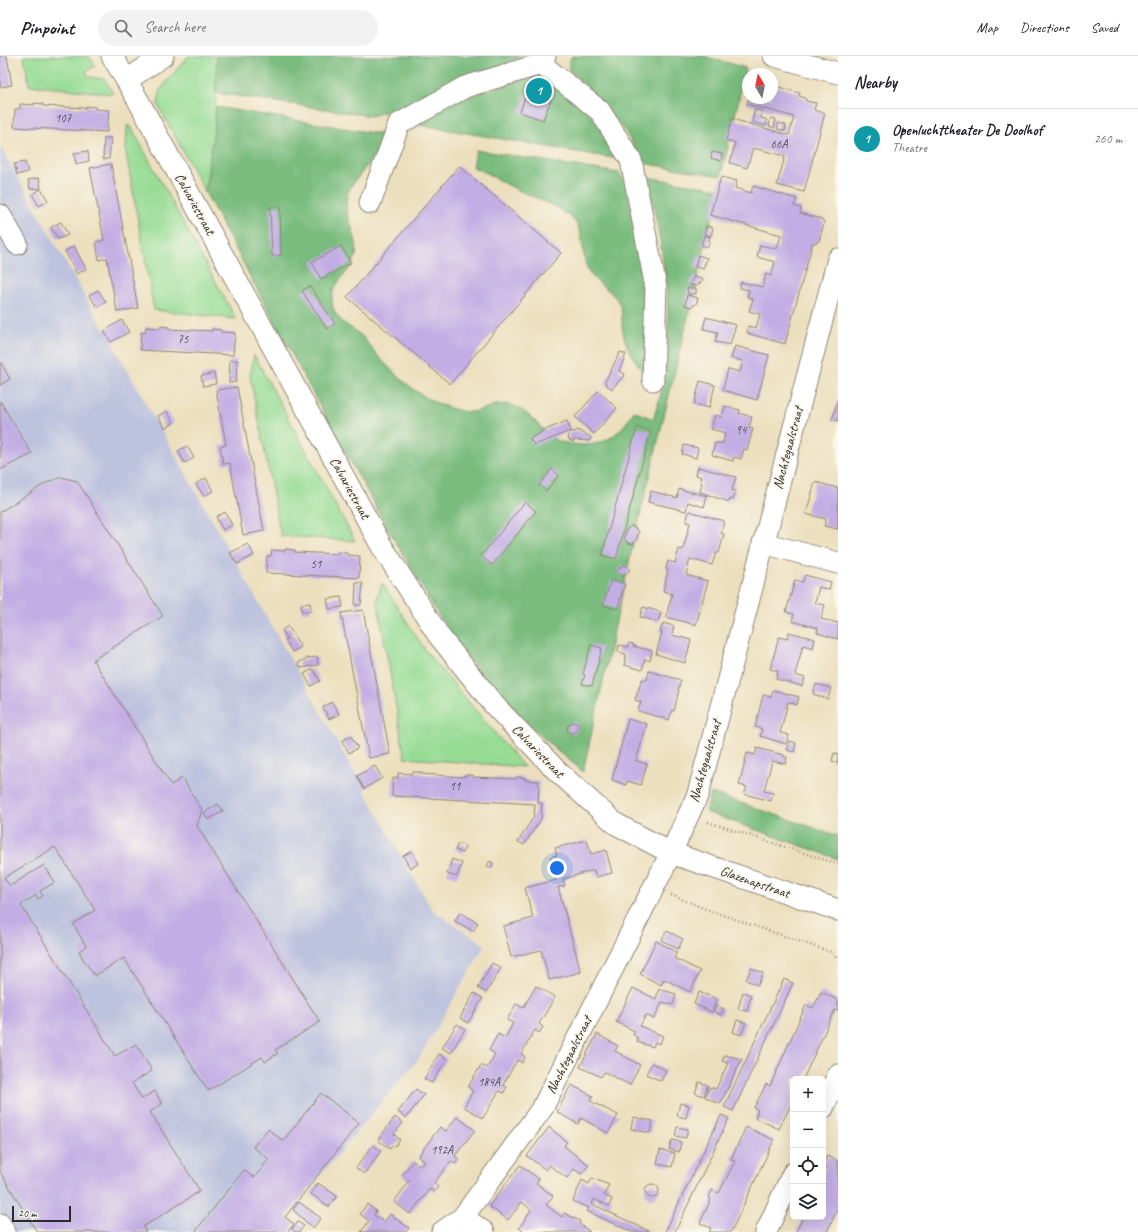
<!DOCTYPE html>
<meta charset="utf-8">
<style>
:root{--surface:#fff;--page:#f2f2f2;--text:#202124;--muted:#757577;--line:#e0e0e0;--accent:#2563eb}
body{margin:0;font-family:Caveat,sans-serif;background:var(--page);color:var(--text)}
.controls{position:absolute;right:12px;bottom:12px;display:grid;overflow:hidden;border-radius:6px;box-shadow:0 4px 16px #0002}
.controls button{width:36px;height:36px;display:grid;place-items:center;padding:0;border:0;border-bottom:1px solid var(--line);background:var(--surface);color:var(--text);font:20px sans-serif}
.compass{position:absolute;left:742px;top:12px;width:36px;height:36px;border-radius:50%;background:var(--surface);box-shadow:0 4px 16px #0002;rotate:350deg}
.scale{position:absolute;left:12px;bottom:10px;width:59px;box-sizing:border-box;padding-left:4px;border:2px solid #2b2b2b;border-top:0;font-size:11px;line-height:14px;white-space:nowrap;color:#2b2b2b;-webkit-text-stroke:3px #fbf7ec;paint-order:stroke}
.you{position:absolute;left:557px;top:812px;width:14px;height:14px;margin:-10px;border:3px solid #fff;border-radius:50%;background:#1a73e8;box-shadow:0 0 0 6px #1a73e833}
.badge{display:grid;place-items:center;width:26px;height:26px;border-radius:50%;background:var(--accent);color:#fff;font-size:13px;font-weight:700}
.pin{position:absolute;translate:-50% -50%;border:2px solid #fff;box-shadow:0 1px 4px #0006}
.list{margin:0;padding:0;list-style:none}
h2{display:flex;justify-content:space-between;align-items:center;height:52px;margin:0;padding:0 16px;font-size:17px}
h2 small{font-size:13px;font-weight:400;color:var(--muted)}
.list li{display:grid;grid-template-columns:26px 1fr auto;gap:12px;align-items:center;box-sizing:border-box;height:60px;padding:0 16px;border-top:1px solid var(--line)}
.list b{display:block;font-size:15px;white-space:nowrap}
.list p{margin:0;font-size:13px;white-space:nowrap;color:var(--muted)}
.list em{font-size:13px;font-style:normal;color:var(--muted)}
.icon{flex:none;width:22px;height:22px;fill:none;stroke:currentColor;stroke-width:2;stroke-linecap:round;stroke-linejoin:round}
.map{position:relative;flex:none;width:838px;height:1176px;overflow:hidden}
header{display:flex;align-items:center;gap:24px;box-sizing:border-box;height:56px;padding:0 20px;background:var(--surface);border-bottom:1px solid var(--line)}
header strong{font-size:19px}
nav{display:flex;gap:22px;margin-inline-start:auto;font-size:14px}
.search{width:280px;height:36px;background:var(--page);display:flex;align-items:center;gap:10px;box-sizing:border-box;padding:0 14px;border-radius:22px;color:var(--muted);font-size:15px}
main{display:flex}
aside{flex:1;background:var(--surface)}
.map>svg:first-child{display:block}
</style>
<header>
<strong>Pinpoint</strong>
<div class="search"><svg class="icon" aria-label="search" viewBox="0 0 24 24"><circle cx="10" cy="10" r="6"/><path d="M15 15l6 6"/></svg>Search here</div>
<nav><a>Map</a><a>Directions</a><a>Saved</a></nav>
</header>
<main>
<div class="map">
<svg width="838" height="1176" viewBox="0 0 838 1176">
<rect width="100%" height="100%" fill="#fbf7ec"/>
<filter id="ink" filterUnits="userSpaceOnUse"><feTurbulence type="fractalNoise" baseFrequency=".025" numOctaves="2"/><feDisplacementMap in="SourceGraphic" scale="8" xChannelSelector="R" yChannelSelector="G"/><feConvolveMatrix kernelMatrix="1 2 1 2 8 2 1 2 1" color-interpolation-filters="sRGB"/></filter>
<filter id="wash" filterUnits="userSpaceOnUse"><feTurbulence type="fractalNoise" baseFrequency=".012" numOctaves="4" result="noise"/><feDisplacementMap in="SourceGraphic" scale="16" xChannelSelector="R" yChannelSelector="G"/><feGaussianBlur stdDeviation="0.9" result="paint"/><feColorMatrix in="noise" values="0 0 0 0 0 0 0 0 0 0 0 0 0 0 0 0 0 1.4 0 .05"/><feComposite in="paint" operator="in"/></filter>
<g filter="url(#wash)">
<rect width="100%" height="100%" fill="#ecdfbd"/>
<polygon fill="#bdc3de" points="0,90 104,274 123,264 130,277 112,287 432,854 485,889 419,1002 286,1160 295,1167 289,1176 0,1176"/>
<g fill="#97dc95" stroke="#618460">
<polygon points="24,0 89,0 95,10 86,15 89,21 105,23 113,38 29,29"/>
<polygon points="188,0 217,0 215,67 205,136 158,49 160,34"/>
<polygon points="130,69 236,263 154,254 126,97 127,70"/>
<polygon points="254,299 355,485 281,480 250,320"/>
<polygon points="382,527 427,597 524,711 405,702 377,543"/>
</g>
<g fill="#79bc7e" stroke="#527454">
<polygon points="217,0 523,0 502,10 431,35 408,49 371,60 216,37"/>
<polygon points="572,0 704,0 746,12 721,120 642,107 627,78 604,50 581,25 569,14 569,6"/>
<polygon points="533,20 546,24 584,52 609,80 624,104 414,68 458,43"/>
<path d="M 216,51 L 386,79 C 379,90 373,102 365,112 C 354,128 344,133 347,155 C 349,169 359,184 356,199 C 353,215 332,225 332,243 C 332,264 349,269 363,281 C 368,287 373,294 378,300 C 398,322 424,346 454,353 C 459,354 464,356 469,356 C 482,356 497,345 510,349 C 529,354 538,371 553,382 C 558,386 566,387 573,388 C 602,393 620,379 634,355 L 653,363 C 674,306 670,249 661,190 C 657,167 653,144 646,121 L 719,133 L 634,484 L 583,716 L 541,680 L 506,646 L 475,612 L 441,563 L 388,473 L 314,339 L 205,136 L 215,67 Z"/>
<path d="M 476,94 L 619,117 L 626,127 L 640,200 L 646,290 L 644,316 C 631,301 625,290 622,270 C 622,265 622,258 621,252 C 617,237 600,230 591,219 C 580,204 586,182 576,167 C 566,152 532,141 516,133 C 501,126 488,117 473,111 Z"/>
<polygon points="711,737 838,780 838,803 706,756"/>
</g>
<g id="blocks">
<g fill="#c2ade4">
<polygon points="0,0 7,0 12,29 0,31"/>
<polygon points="533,17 552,25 545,42 551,44 543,64 520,56"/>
<polygon points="772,29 800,37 799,40 805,42 806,45 816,47 814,54 825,57 804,136 777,129 785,100 753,92 747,112 730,107 735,87 726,84 732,63 789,79 794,61 747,48 749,42 772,42"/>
<polygon points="34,47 43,48 43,50 86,52 86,50 95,51 95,53 109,54 107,76 14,71 15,53 20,53 20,48 34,49"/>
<polygon points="755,53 762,55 761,62 767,64 766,70 752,66"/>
<polygon points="771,62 776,63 774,72 769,70"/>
<polygon points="779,67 786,69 785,75 777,73"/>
<polygon points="104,82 111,82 109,103 103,103"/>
<polygon points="88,95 89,105 76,108 74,97"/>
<polygon points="712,96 722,98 721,105 711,102"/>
<polygon points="25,106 28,116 17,119 14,108"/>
<polygon points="111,108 138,252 117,256 107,202 99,204 96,186 104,184 90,112"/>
<polygon points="459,110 561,197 450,328 347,241"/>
<polygon points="721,121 737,125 735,132 751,137 753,130 797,143 794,150 801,152 800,157 822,163 824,167 819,185 815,187 813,186 785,288 747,277 748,270 756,272 760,258 749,255 753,243 747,241 749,234 740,232 741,226 763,231 766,218 771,220 775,206 757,201 760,189 777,193 781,179 710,159"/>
<polygon points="39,122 41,132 30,133 28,124"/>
<polygon points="41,133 48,145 39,150 32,138"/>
<polygon points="280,150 281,199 272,200 270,151"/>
<polygon points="61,166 68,179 58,183 51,171"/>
<polygon points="706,170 713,172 711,180 704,178"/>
<polygon points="704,179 710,181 708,191 701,189"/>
<polygon points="74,190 86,213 77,218 65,195"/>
<polygon points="341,190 351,207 321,223 312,206"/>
<polygon points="698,199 707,202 703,213 695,211"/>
<polygon points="693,221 703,223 702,225 697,230 690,229"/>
<polygon points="310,230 335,268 327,273 302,235"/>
<polygon points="687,232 696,232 696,238 688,238"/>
<polygon points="98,234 106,246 97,251 89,239"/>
<polygon points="687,239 698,242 696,248 691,251 685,249"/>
<polygon points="706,261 736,269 730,289 715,286 718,276 703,273"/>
<polygon points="122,264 129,276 111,286 104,275"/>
<polygon points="160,270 169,271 169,273 212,275 212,273 221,274 221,276 235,277 233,299 140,294 141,276 145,277 146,271 160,272"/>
<polygon points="735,290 769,299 757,344 723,334 728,313 740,316 743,305 731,302"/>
<polygon points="620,296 626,298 619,315 625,318 612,333 608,330 607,330 605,326"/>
<polygon points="230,304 237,304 236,326 229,327"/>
<polygon points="0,305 10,323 0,329"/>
<polygon points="214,317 216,328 203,330 201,320"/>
<polygon points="700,325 715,329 709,352 694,348"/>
<polygon points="237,331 264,475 243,479 230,407 223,408 220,390 226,389 216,334"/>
<polygon points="598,335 617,352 594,378 575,361"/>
<polygon points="838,343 838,365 832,364"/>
<polygon points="0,345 32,398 0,414"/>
<polygon points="725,350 740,354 739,357 752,361 749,372 753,373 747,394 744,393 741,403 734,401 733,405 712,399 715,387 723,387 725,377 711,373 715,359 722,361"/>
<polygon points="167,355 174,367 165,372 158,360"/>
<polygon points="567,365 571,375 575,376 577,374 591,381 590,385 574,384 573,386 568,383 570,375 535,389 531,385 530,382 541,377 540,376"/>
<polygon points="637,371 651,375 616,503 602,499"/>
<polygon points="684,389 698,392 696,402 682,398"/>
<polygon points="187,390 194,402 185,407 178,395"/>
<polygon points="698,411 736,421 732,434 736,435 733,444 730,443 729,446 700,436 702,427 700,426 702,421 696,419"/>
<polygon points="552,413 559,419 546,435 539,429"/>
<polygon points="61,421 77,425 163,560 93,604 171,729 182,722 202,754 197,770 320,966 275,994 278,997 265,1006 262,1001 208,1035 124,902 95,920 83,903 79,895 86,890 73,868 95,854 55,791 4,822 10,830 44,809 55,826 40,835 43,840 38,843 36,839 21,849 115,1000 136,988 152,1015 132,1027 142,1043 155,1035 162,1048 150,1056 200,1135 143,1171 146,1176 37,1176 0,1116 0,456 46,427"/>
<polygon points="206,422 213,435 204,440 196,428"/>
<polygon points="815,426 838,432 838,473 824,470 826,463 806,458"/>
<polygon points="679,433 707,440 704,451 688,446 686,455 648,446 651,435 677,442"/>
<polygon points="525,446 536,455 492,509 481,500"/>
<polygon points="689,455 724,465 721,477 724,478 719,497 716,497 712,509 690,503 686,519 708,525 696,569 666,561 672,538 663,535 668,514 666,513 668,505 675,507 679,493 683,494 690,467 686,466"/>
<polygon points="225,456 232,469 223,474 216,461"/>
<polygon points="631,470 636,472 639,476 636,485 632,488 628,487 624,482 627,473"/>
<polygon points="248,488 254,499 237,508 230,497"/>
<polygon points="285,493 295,494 294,496 338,498 338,496 347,497 347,499 360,500 359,522 266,517 267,500 271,500 272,494 285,495"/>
<polygon points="624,508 630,514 623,521 617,515"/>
<polygon points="805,519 831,526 829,534 819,531 815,547 825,549 821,563 838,567 838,583 817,577 818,572 792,565 794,558 786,556 795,524 803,526"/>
<polygon points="611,524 625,528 617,553 603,549"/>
<polygon points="356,527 363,527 361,549 355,549"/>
<polygon points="341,541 343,551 329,553 327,543"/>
<polygon points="310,547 311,555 302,556 301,548"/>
<polygon points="643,551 661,556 658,566 640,561"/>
<polygon points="363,554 390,698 369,702 341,557"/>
<polygon points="663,567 674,570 672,579 691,584 685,607 656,598 662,576 660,576"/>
<polygon points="288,570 301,591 292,596 285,584 287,583 282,574"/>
<polygon points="789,576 815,583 813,592 803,589 795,619 805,622 802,630 776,623 778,615 770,613 779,581 787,583"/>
<polygon points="629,587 633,588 633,590 652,595 650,605 645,603 642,614 624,609 626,598 618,596 619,589 628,591"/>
<polygon points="591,589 602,592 592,630 582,628 585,619 583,618"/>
<polygon points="317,601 318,609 301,612 298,607 308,602"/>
<polygon points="313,613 320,625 311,630 304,618"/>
<polygon points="649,615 681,624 678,634 679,634 674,655 672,654 669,664 638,655 641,646 635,644 642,623 647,624"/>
<polygon points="816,628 831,632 828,643 813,638"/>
<polygon points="773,634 799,641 797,649 788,646 784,662 780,677 789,679 786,688 760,680 762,673 755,671 763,639 771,641"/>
<polygon points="332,646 339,658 329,663 323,651"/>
<polygon points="628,663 647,668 636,705 647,708 641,729 627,725 626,729 612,724"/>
<polygon points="573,666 578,668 578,674 573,678 567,675 568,669"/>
<polygon points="351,680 358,692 349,697 342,685"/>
<polygon points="790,685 796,687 794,696 787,694"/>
<polygon points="757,692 784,699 783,700 787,701 786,708 772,705 764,735 773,737 771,745 744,738 747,731 739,729 747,697 755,699"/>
<polygon points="834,697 838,698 838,707 832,705"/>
<polygon points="375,710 382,722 364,733 357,720"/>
<polygon points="412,716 421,716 421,718 464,721 464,719 473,719 473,721 516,723 516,721 525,722 525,724 539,725 538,747 542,747 541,763 524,789 518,786 534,760 535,748 392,740 393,722 398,722 398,717 412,718"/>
<polygon points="218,748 223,755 208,764 204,757"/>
<polygon points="587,784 591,798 606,794 612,817 596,821 594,814 563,823 565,830 558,831 581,916 549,924 541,894 511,901 503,870 533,862 525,832 556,824 550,801 557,799 555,792"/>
<polygon points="458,787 465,790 463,797 455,794"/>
<polygon points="412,795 418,808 410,812 403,800"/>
<polygon points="452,803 462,807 457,821 447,818"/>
<polygon points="490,805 493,807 491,812 487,810"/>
<polygon points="460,856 478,867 473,875 455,865"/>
<polygon points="667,875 683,883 678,893 661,884"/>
<polygon points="656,885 677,896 674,902 700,915 690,936 664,923 661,929 640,918"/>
<polygon points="492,907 501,912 486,937 478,932"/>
<polygon points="751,912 763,917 758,929 746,924"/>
<polygon points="784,923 793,927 733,1055 724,1051"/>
<polygon points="536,930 555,941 539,968 543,971 539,977 535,974 521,998 525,1001 522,1007 517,1004 503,1029 507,1031 505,1034 504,1037 499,1035 483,1062 464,1051 473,1035 468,1031 481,1009 487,1012 495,998 489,994 498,978 505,982 513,967 507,964 516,948 523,952"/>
<polygon points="633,932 656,943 659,933 676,938 673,949 662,946 654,963 646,959 640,970 663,980 660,988 655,986 653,991 637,986 638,982 633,979 635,975 616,966"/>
<polygon points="699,936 717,943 712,956 694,948"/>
<polygon points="743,936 751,939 747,955 738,953"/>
<polygon points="821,936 838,944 838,955 835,954 803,1023 793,1023 793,1044 779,1073 755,1062 758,1054 754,1052 766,1028 770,1030 806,949 813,952"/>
<polygon points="474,937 483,942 468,967 460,962"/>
<polygon points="716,950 724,953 721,959 714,956"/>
<polygon points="737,964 746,967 741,979 733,976"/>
<polygon points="457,968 465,973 451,997 442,992"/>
<polygon points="597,978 618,990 615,995 640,1009 630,1029 604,1016 601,1021 580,1011"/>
<polygon points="439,998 447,1003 432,1027 424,1023"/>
<polygon points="725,999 742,1003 720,1048 705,1041 710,1031 716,1033 728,1007 722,1005"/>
<polygon points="652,1007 666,1014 661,1025 646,1018"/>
<polygon points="699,1026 708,1029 704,1040 695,1037"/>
<polygon points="571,1029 593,1040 590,1045 618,1059 608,1077 581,1062 578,1068 557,1056"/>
<polygon points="416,1033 424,1039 406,1062 398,1056"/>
<polygon points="321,1037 359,1067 285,1161 294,1168 288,1176 195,1176 244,1114 254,1122 269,1103 253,1091 268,1073 283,1085"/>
<polygon points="680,1047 689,1049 686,1062 677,1060"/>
<polygon points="721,1059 729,1062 675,1176 665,1176"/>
<polygon points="395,1061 403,1067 394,1078 400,1084 395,1090 393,1089 390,1093 378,1084"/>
<polygon points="457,1061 475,1074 455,1100 459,1103 455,1108 451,1105 434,1127 438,1131 434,1136 430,1133 410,1158 394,1146 409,1125 402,1119 413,1105 421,1110 424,1105 418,1101 424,1092 440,1071 446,1075"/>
<polygon points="633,1061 653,1065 650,1077 631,1073"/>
<polygon points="549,1071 567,1086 564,1090 589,1109 581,1118 574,1113 567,1122 549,1109 546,1114 527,1100"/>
<polygon points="677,1071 688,1073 686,1082 675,1080"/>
<polygon points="746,1071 774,1084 731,1176 709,1176 711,1172 700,1167 711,1143 709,1141 712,1134 719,1137 735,1105 731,1103"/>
<polygon points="672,1084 681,1086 679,1096 669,1093"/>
<polygon points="373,1089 381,1095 364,1118 356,1112"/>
<polygon points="660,1094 675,1097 672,1111 657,1108"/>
<polygon points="827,1100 838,1105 838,1152 827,1176 819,1175 819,1176 796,1176 803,1161 823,1161 823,1118 826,1111 823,1109"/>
<polygon points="520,1109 539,1123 536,1127 553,1140 546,1149 562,1161 564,1157 580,1165 579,1168 590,1176 525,1176 519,1172 531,1154 522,1146 508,1164 489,1150"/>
<polygon points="592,1122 609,1129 604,1139 612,1143 609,1150 594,1143 592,1148 651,1176 632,1176 587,1155 589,1152 573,1145 582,1124 589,1128"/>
<polygon points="318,1127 337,1140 329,1151 311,1138"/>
<circle cx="652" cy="1135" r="7"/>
<polygon points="299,1146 321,1162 313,1172 293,1154"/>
<polygon points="367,1148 376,1155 374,1159 384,1166 390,1158 409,1172 406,1176 361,1176 369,1165 360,1158"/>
<polygon points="298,1166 304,1170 299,1176 295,1176 292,1173"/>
</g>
</g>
</g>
<g filter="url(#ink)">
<use href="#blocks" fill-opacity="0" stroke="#8c8574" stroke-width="1"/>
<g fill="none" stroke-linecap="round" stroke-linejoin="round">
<defs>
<g id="minor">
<polyline points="112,0 138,44 381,489 439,580 495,650 557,715 616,768 671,797 838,854"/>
<polyline points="774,0 838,17"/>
<polyline points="541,8 600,55 631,104 656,232 653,324"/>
<polyline points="127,24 163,0"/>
<polyline points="370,147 399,68 465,31 541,8 545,0"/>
<polyline points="0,159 17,188"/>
<polyline points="763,487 838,507"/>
<polyline points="823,1052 838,1019"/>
<polyline points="463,1161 484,1176"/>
<polyline points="0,1168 5,1176"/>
<polyline points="442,1176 463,1161 543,1051 671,797 698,738 838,203"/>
<polyline points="766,1176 793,1117"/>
</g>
</defs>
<use href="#minor" stroke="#8c8574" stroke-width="23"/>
<g stroke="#8c8574" stroke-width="2.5" stroke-dasharray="1 3" stroke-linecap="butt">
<polyline points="708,766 838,808"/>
<polyline points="671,839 708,854 831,896 838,904"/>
</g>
<use href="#minor" stroke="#fff" stroke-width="21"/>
</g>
</g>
<g text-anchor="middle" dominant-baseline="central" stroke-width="4" stroke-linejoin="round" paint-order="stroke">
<g font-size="12" fill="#514c59">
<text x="63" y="62">107</text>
<text x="779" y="88">66A</text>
<text x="183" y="283">75</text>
<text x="741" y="374">94</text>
<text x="316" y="508">51</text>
<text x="455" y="730">11</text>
<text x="489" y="1026">184A</text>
<text x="442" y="1094">192A</text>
</g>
<g font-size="14" fill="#2b2b2b" stroke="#fbf7ec">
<text transform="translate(195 148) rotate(61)">Calvariestraat</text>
<text transform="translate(788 392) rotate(-75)">Nachtegaalstraat</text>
<text transform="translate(350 432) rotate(61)">Calvariestraat</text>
<text transform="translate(538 695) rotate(46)">Calvariestraat</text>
<text transform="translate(705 705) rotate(-74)">Nachtegaalstraat</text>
<text transform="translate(755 826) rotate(19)">Glazenapstraat</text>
<text transform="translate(569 999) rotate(-63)">Nachtegaalstraat</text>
</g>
</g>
</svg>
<div class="controls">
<button>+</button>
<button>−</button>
<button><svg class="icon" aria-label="locate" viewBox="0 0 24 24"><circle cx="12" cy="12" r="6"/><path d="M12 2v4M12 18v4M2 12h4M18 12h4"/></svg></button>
<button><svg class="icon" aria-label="layers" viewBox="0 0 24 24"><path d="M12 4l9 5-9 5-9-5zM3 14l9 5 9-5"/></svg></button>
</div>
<svg class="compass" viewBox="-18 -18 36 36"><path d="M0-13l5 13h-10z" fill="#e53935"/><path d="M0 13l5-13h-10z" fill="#757577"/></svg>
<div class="scale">20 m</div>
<div class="you"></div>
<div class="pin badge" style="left:539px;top:35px;background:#0f9aa8">1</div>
</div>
<aside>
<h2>Nearby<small></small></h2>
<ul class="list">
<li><span class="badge" style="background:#0f9aa8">1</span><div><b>Openluchttheater De Doolhof</b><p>Theatre</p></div><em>260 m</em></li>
</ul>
</aside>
</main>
